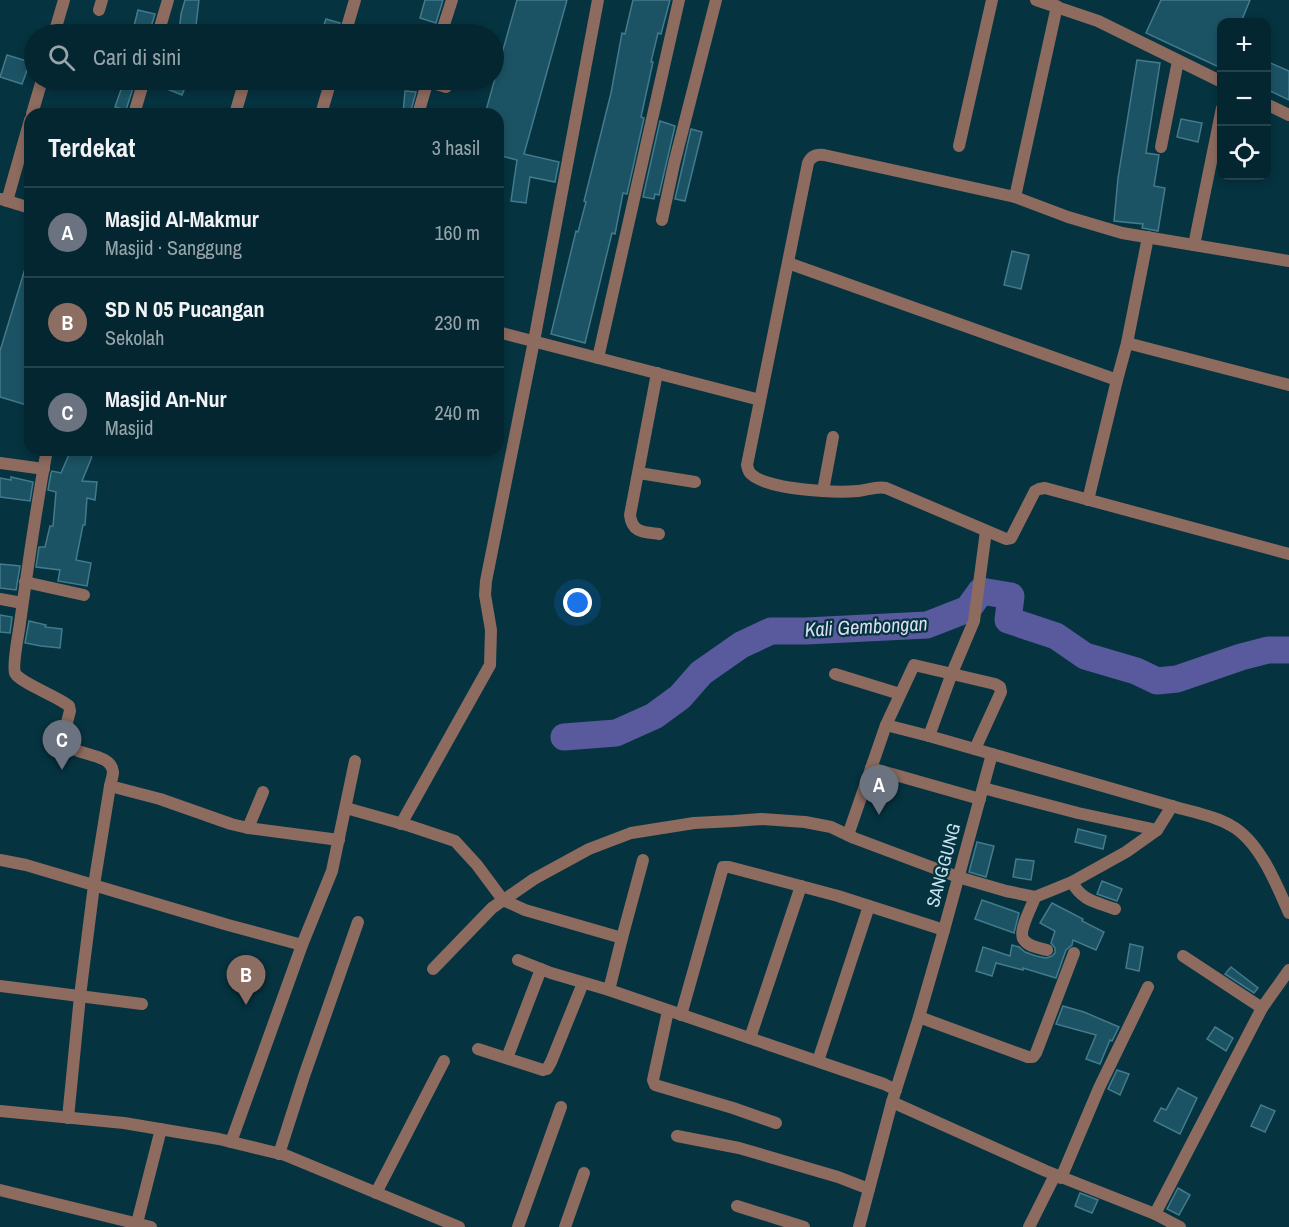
<!DOCTYPE html>
<html lang="id">
<meta charset="utf-8">
<style>
:root{--surface:#042630;--page:#0d2e38;--text:#f1f3f6;--muted:#97a5ab;--line:#25434c;--accent:#0b8043}
body{margin:0;font-family:"Archivo Narrow",sans-serif;background:var(--page);color:var(--text)}
.controls{position:absolute;right:18px;top:18px;display:grid;overflow:hidden;border-radius:12px;box-shadow:0 3px 9px #0003}
.controls button{width:54px;height:54px;display:grid;place-items:center;padding:0;border:0;border-bottom:2px solid var(--line);background:var(--surface);color:var(--text);font:30px sans-serif}
.you{position:absolute;left:578px;top:603px;width:21px;height:21px;margin:-15px;border:4px solid #fff;border-radius:50%;background:#1a73e8;box-shadow:0 0 0 9px #1a73e833}
.badge{display:grid;place-items:center;width:39px;height:39px;border-radius:50%;background:var(--accent);color:#fff;font-size:20px;font-weight:700}
.pin{position:absolute;translate:-50% -50px;filter:drop-shadow(0 2px 3px #0008)}
.pin::after{content:'';position:absolute;top:32px;width:21px;height:18px;background:inherit;clip-path:polygon(0 0,100% 0,50% 100%)}
.list{margin:0;padding:0;list-style:none}
h2{display:flex;justify-content:space-between;align-items:center;height:78px;margin:0;padding:0 24px;font-size:26px}
h2 small{font-size:20px;font-weight:400;color:var(--muted)}
.list li{display:grid;grid-template-columns:39px 1fr auto;gap:18px;align-items:center;box-sizing:border-box;height:90px;padding:0 24px;border-top:2px solid var(--line)}
.list b{display:block;font-size:22px;white-space:nowrap}
.list p{margin:0;font-size:20px;white-space:nowrap;color:var(--muted)}
.list em{font-size:20px;font-style:normal;color:var(--muted)}
.icon{flex:none;width:33px;height:33px;fill:none;stroke:currentColor;stroke-width:2;stroke-linecap:round;stroke-linejoin:round}
.map{position:relative;flex:none;width:1289px;height:1227px;overflow:hidden}
.search{position:absolute;background:var(--surface);box-shadow:0 3px 9px #0003;left:24px;top:24px;width:480px;height:66px;display:flex;align-items:center;gap:15px;box-sizing:border-box;padding:0 21px;border-radius:33px;color:var(--muted);font-size:22px}
.panel{position:absolute;background:var(--surface);box-shadow:0 3px 9px #0003;left:24px;top:108px;width:480px;height:348px;border-radius:18px}
.map>svg:first-child{display:block}
</style>
<div class="map">
<svg width="1289" height="1227" viewBox="0 0 1289 1227">
<rect width="100%" height="100%" fill="#053340"/>
<g fill="none" stroke-linecap="round" stroke-linejoin="round">
<polyline stroke="#595a9d" stroke-width="27" points="564,737 616,733 654,716 680,697 701,673 741,645 771,631 806,631 927,625 968,609 981,591 1011,596 1008,620 1056,636 1085,656 1136,671 1157,681 1177,679 1241,657 1268,650 1289,650"/>
</g>
<g fill="#1c5364" stroke="#437a8c" stroke-width="1.5">
<polygon points="185,0 199,0 195,34 179,34 181,14"/>
<polygon points="425,0 443,0 436,23 420,18"/>
<polygon points="517,0 567,0 524,154 559,162 555,182 530,177 526,203 511,201 517,160 498,155 498,114 485,114"/>
<polygon points="633,0 670,0 661,34 658,33 651,62 653,62 641,117 644,118 627,194 623,193 615,234 612,233 585,343 551,334 576,231 578,232 586,202 584,201 611,93 622,33 625,34"/>
<polygon points="1161,0 1250,0 1241,22 1221,22 1221,68 1146,33"/>
<polygon points="138,10 155,14 150,30 134,26"/>
<polygon points="326,19 340,23 337,34 321,34"/>
<polygon points="7,55 30,62 22,84 0,77"/>
<polygon points="1137,60 1160,63 1146,153 1159,155 1154,186 1165,188 1158,231 1142,228 1143,224 1114,221 1118,178"/>
<polygon points="1266,61 1289,71 1289,100 1266,89"/>
<polygon points="152,80 188,80 182,95 152,83"/>
<polygon points="123,84 133,88 126,110 115,107"/>
<polygon points="405,91 416,92 410,114 403,114"/>
<polygon points="1181,119 1202,123 1198,142 1177,137"/>
<polygon points="660,121 675,126 659,195 655,194 654,199 643,197"/>
<polygon points="691,129 702,132 685,201 675,199"/>
<polygon points="1012,251 1029,255 1021,289 1004,285"/>
<polygon points="27,262 30,262 30,406 0,397 0,351"/>
<polygon points="71,450 93,450 91,459 82,481 97,482 95,500 87,498 85,525 83,525 76,560 91,563 87,586 58,581 60,570 36,567 39,547 45,547 50,526 53,526 56,492 48,490 51,473 52,471 61,473"/>
<polygon points="11,477 33,482 30,501 0,497 0,478 11,480"/>
<polygon points="0,564 20,566 16,590 0,588"/>
<polygon points="0,615 12,617 10,633 0,632"/>
<polygon points="29,621 46,625 45,627 62,629 60,648 41,646 25,643"/>
<polygon points="1078,829 1106,836 1103,849 1075,842"/>
<polygon points="977,842 994,846 986,877 969,872"/>
<polygon points="1016,859 1034,861 1031,880 1013,877"/>
<polygon points="1102,881 1122,889 1117,901 1097,894"/>
<polygon points="982,900 1019,913 1014,933 975,919"/>
<polygon points="1052,903 1083,919 1082,921 1104,932 1096,950 1073,940 1072,945 1066,950 1056,978 1023,968 1023,970 996,963 992,976 976,971 983,947 1010,956 1012,945 1019,947 1025,952 1036,956 1046,958 1052,956 1055,953 1055,948 1051,943 1055,931 1040,923"/>
<polygon points="1130,944 1143,947 1139,971 1126,968"/>
<polygon points="1231,967 1258,988 1254,993 1225,974"/>
<polygon points="1063,1006 1084,1012 1119,1027 1112,1041 1110,1040 1100,1064 1086,1059 1096,1035 1056,1024"/>
<polygon points="1215,1027 1233,1038 1226,1051 1207,1039"/>
<polygon points="1117,1070 1129,1074 1120,1095 1108,1089"/>
<polygon points="1178,1088 1197,1098 1180,1134 1154,1121 1161,1108 1166,1110"/>
<polygon points="1261,1105 1275,1111 1265,1132 1251,1126"/>
<polygon points="1178,1188 1190,1195 1179,1215 1167,1209"/>
<polygon points="1080,1193 1098,1200 1092,1213 1075,1206"/>
</g>
<g fill="none" stroke-linecap="round" stroke-linejoin="round">
<g stroke="#8d6b5f" stroke-width="12">
<polyline points="1036,0 1098,21 1222,82"/>
<polyline points="99,10 102,0"/>
<polyline points="54,34 64,0"/>
<polyline points="158,34 168,0"/>
<polyline points="345,34 355,0"/>
<polyline points="441,34 452,0"/>
<polyline points="423,80 446,87"/>
<polyline points="1266,104 1289,115"/>
<polyline points="32,114 42,80"/>
<polyline points="134,114 144,80"/>
<polyline points="235,114 245,80"/>
<polyline points="321,114 331,80"/>
<polyline points="418,114 428,80"/>
<polyline points="959,146 992,0"/>
<polyline points="1161,147 1178,61"/>
<polyline points="1015,197 1057,6"/>
<polyline points="1,199 30,208"/>
<polyline points="7,201 30,120"/>
<polyline points="662,220 674,164 716,0"/>
<polyline points="1194,245 1222,108"/>
<path d="M 1289,261 L 1122,233 L 1068,217 L 1015,197 L 824,155 C 817,154 811,156 808,163 L 747,465 C 748,469 748,471 751,474 C 768,490 835,493 858,491 C 868,490 876,486 886,488 L 1006,539 L 1011,538 L 1035,491 L 1039,489 L 1045,488 L 1289,554"/>
<polyline points="788,263 1117,380 1127,343 1289,385"/>
<polyline points="498,332 760,400"/>
<polyline points="1127,343 1148,237"/>
<polyline points="598,358 679,0"/>
<path d="M 657,373 L 630,515 C 632,533 644,532 659,534"/>
<path d="M 47,450 C 36,507 28,565 20,623 C 19,632 12,665 15,673 C 20,683 59,697 69,706 L 70,711 C 68,719 64,730 65,739 C 68,758 111,750 113,772 C 113,776 111,781 110,786 L 94,885 L 80,996 L 68,1118"/>
<polyline points="0,463 44,469"/>
<polyline points="639,473 695,482"/>
<polyline points="823,491 833,437"/>
<polyline points="1088,500 1117,380"/>
<polyline points="25,582 84,595"/>
<polyline points="0,599 22,603"/>
<polyline points="835,674 900,694"/>
<polyline points="929,736 952,673 974,621 986,531"/>
<polyline points="871,768 980,799"/>
<polyline points="110,786 160,799 231,824 248,828 263,792"/>
<polyline points="983,788 1078,813 1157,830"/>
<path d="M 1172,806 C 1191,812 1213,815 1230,825 C 1259,840 1277,885 1289,913"/>
<polyline points="346,808 410,826 455,841 477,865 503,900 525,910 622,938 609,990"/>
<polyline points="401,824 490,665 491,630 485,595 486,581 534,341 598,0"/>
<polyline points="248,828 339,840"/>
<polyline points="848,835 886,725 914,665 995,684 1000,687 1001,692 975,749"/>
<polyline points="0,860 26,865 228,925 302,945"/>
<path d="M 1072,882 C 1082,901 1096,902 1115,909"/>
<path d="M 1035,897 C 1032,907 1017,932 1024,940 C 1029,947 1040,948 1047,950"/>
<polyline points="622,938 643,860"/>
<polyline points="1183,956 1262,1008"/>
<polyline points="518,960 551,973 609,990 884,1084 896,1090"/>
<polyline points="433,969 492,908 534,879 589,849 631,833 694,823 734,821 761,819 805,822 831,827 854,838 958,877 1006,891 1035,897 1072,882 1126,852 1157,830 1172,806 992,754"/>
<polyline points="0,986 142,1004"/>
<polyline points="668,1011 653,1080 655,1085 733,1108 776,1123"/>
<polyline points="681,1015 723,867 729,867 838,896 944,930"/>
<polyline points="919,1017 1028,1057 1033,1057 1036,1053 1074,953"/>
<polyline points="750,1038 801,886"/>
<polyline points="478,1049 543,1070 547,1069 551,1062 583,983"/>
<polyline points="507,1058 541,969"/>
<polyline points="818,1061 869,906"/>
<polyline points="892,1102 1046,1171 1155,1214 1180,1227"/>
<polyline points="0,1111 124,1123 219,1139 285,1155 459,1227"/>
<polyline points="677,1136 739,1148 838,1177 869,1189"/>
<polyline points="231,1142 302,945 332,871 355,761"/>
<polyline points="279,1154 304,1076 358,922"/>
<polyline points="1061,1178 1099,1088 1148,987"/>
<polyline points="0,1190 151,1227"/>
<polyline points="376,1193 444,1061"/>
<polyline points="737,1206 804,1227"/>
<polyline points="1155,1214 1262,1008 1289,970"/>
<polyline points="136,1227 161,1129"/>
<polyline points="518,1227 561,1107"/>
<polyline points="565,1227 584,1173"/>
<polyline points="859,1227 892,1102 919,1017 944,930 992,754 929,736 886,725"/>
<polyline points="1029,1227 1055,1175"/>
</g>
</g>
<g text-anchor="middle" dominant-baseline="central" stroke-width="4.5" stroke-linejoin="round" paint-order="stroke">
<g font-size="18" fill="#c8e4ee" stroke="#053340">
<text transform="translate(943 865) rotate(-75)">SANGGUNG</text>
</g>
<g font-size="20" font-style="italic" fill="#dbddf1" stroke="#053340">
<text transform="translate(866 626) rotate(-3)">Kali Gembongan</text>
</g>
</g>
</svg>
<div class="controls">
<button>+</button>
<button>−</button>
<button><svg class="icon" aria-label="locate" viewBox="0 0 24 24"><circle cx="12" cy="12" r="6"/><path d="M12 2v4M12 18v4M2 12h4M18 12h4"/></svg></button>
</div>
<div class="you"></div>
<div class="pin badge" style="left:879px;top:815px;background:#6b7280">A</div>
<div class="pin badge" style="left:246px;top:1005px;background:#8d6e63">B</div>
<div class="pin badge" style="left:62px;top:770px;background:#6b7280">C</div>
<div class="search"><svg class="icon" aria-label="search" viewBox="0 0 24 24"><circle cx="10" cy="10" r="6"/><path d="M15 15l6 6"/></svg>Cari di sini</div>
<section class="panel">
<h2>Terdekat<small>3 hasil</small></h2>
<ul class="list">
<li><span class="badge" style="background:#6b7280">A</span><div><b>Masjid Al-Makmur</b><p>Masjid · Sanggung</p></div><em>160 m</em></li>
<li><span class="badge" style="background:#8d6e63">B</span><div><b>SD N 05 Pucangan</b><p>Sekolah</p></div><em>230 m</em></li>
<li><span class="badge" style="background:#6b7280">C</span><div><b>Masjid An-Nur</b><p>Masjid</p></div><em>240 m</em></li>
</ul>
</section>
</div>
